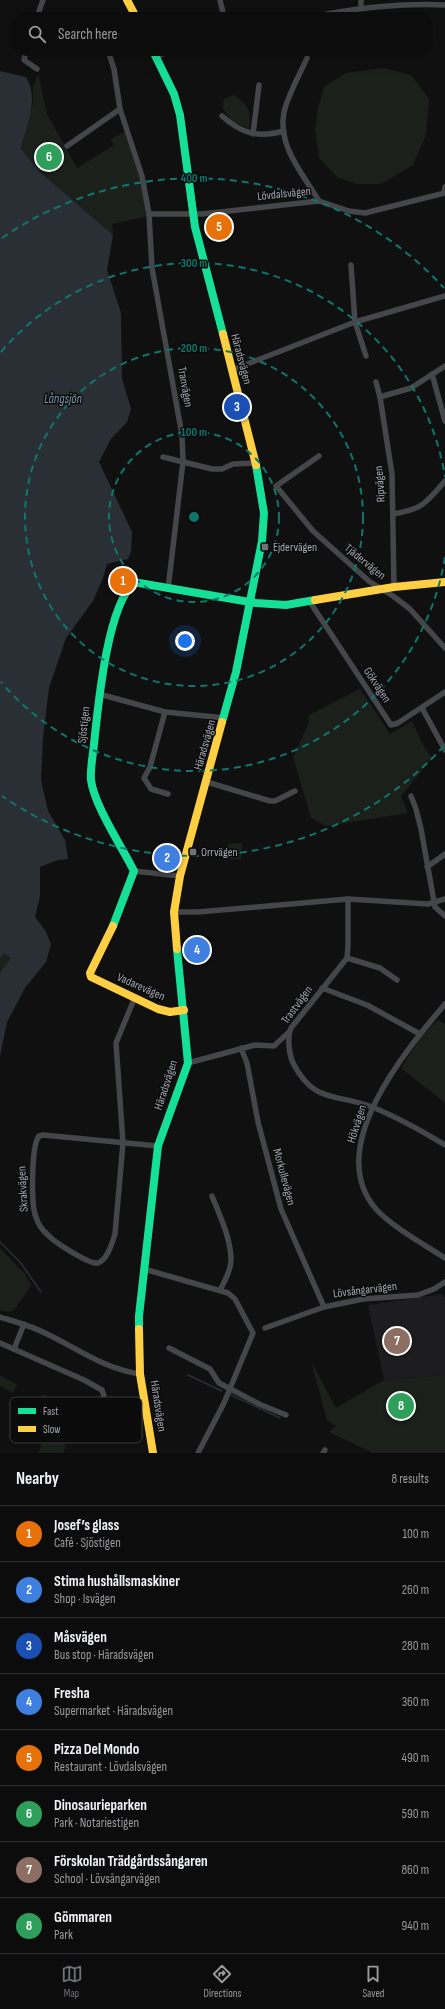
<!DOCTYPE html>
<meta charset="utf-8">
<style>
:root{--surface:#0c0c0d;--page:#151516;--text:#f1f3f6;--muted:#9a9b9d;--line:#2c2c2e;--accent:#6f7278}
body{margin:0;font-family:"Sofia Sans Condensed",sans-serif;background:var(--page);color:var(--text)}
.you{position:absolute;left:185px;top:641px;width:14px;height:14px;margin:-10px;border:3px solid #fff;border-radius:50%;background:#1a73e8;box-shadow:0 0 0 6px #1a73e833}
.badge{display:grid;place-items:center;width:26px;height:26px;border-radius:50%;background:var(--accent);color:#fff;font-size:13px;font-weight:700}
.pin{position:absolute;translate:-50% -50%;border:2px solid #fff;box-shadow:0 1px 4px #0006}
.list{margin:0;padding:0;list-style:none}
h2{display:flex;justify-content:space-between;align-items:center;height:52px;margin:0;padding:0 16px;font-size:17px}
h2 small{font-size:13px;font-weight:400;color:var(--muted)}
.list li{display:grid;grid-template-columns:26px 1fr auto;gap:12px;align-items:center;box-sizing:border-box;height:56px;padding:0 16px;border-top:1px solid var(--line)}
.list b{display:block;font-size:15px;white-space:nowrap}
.list p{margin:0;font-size:13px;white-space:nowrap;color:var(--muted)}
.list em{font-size:13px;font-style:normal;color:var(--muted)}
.icon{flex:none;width:22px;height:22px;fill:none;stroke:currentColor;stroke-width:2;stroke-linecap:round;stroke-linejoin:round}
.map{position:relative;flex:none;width:445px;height:1453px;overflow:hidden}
.search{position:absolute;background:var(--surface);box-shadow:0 4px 16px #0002;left:12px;right:12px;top:12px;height:44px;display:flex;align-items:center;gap:10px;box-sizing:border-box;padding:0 14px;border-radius:16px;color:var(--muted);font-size:15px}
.sheet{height:500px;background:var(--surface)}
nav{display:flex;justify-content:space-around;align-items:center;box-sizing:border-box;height:56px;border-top:1px solid var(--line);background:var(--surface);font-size:11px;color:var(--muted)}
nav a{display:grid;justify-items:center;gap:2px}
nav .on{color:var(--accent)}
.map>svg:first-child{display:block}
</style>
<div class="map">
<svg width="445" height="1453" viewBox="0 0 445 1453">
<rect width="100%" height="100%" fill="#101011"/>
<polygon fill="#1d1d1f" points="442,1294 445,1298 445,1375 384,1380 368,1305"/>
<g fill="#1b201b">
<polygon points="384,68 411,75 429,99 426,135 413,165 381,184 357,184 337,177 319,158 315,130 318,108 324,87 346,73"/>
<polygon points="38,74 47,114 77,168 114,145 111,139 127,131 142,176 149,216 112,224 113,235 41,173 21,149 33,103 33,87"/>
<path d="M 234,95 C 248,106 252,110 249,129 L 231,121 L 223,108 L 224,99 Z"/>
<polygon points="360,689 390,734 412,721 423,745 432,758 401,796 408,813 326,826 311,818 293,757 308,725 309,715"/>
<polygon points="242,843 241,860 230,859 225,856 228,844"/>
<polygon points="4,953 11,958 0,973 0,957"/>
<polygon points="438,1020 445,1024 445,1103 401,1068 421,1037"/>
<polygon points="0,1248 25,1274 31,1286 14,1310 8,1312 0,1310"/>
<polygon points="311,1361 336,1408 384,1380 445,1375 445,1453 373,1453 329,1432 336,1426 327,1420"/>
<polygon points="0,1376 17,1384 13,1393 0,1386"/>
<polygon points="43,1394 61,1404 58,1413 39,1404"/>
<polygon points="45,1436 66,1445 63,1453 38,1453"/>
</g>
<path fill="#292f34" d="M 0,71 L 26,77 C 40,100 26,125 21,149 L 41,173 L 113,235 L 107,270 L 121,313 L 122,378 L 131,409 L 127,422 L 111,439 L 99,462 L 132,532 L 131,552 L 128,559 L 107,564 L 103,578 L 93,601 L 66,638 L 49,688 L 43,737 L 41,780 L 48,811 L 65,840 L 68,859 L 58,860 L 40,867 L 40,896 L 35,917 L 45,930 L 51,944 L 46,962 L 25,988 L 7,1022 L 0,1056 L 0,973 L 11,958 L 4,953 L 0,958 Z"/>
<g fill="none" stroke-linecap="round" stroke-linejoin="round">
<g stroke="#292f34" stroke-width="1.5">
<polyline points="0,1242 20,1262 41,1292"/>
<polyline points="188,1375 222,1391"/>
<polyline points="231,1395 280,1418"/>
</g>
<g stroke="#444649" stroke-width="5.5">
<polyline points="220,0 224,17"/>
<polyline points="361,8 361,0"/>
<polyline points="37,17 43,0"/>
<path d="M 312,17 C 356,8 399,3 445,5"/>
<polyline points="26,51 24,60 37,69"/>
<polyline points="110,57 114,69 120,109 142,176 149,214 152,268 182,435 183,462 168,589"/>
<polyline points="156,57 169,51"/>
<path d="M 307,58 C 300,74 288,95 284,112 C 277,146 303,174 319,201"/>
<path d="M 222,116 C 242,134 258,138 284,131"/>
<polyline points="253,134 259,85"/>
<polyline points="67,146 120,109"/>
<polyline points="444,193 445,187"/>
<polyline points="149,214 202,214 319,201 349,211 365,213 445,193"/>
<polyline points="351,265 355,322 366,356"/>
<polyline points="232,370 355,322 445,296"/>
<polyline points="432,374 445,421"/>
<polyline points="376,382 380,397 392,474 394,587"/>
<polyline points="380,397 411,388 445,366"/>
<polyline points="319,456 276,486 313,531 370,582 393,596 410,609 445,648"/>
<polyline points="163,457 212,469 222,469 233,464 256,463"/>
<path d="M 393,514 C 423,509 426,503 445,481"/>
<polyline points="310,602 391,725 398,723 445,692"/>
<polyline points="99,694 165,712 225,718"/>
<polyline points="422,708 445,750"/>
<polyline points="165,712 150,767 144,778 151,789 168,794"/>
<polyline points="207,782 270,801 275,801 295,791"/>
<polyline points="411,796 416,809 421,829 435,907 445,916"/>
<polyline points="427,867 445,854"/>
<polyline points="134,871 180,876"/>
<path d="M 348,899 L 348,946 L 347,958 L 291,1028 C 287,1037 289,1054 293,1063 C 314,1104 336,1093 372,1107 C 397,1117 422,1131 445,1145"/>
<polyline points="174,912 198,912 348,899 428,904 445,899"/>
<polyline points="347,958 380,968 397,980"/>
<polyline points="322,988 367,1005 420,1034"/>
<path d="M 135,997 L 116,1043 L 123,1143 L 115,1234 C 112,1243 108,1259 98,1263 C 90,1265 54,1242 48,1235 C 43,1231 38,1224 36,1217 C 31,1206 31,1146 39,1136 L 43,1135 L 158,1146"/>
<path d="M 445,1004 C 406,1050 323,1148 376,1209 C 391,1226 425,1245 445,1258"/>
<polyline points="241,1048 247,1063 258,1122 281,1209 324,1307"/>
<polyline points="188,1063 255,1045 274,1046 289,1032"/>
<path d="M 212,1196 C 220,1216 231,1239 231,1260 C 231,1270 225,1281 220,1290"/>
<polyline points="144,1269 228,1293 235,1299 253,1333 224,1403 198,1453"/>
<path d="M 0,1317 C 16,1322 32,1326 47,1334 C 80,1350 103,1368 140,1374"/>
<polyline points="265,1328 324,1307 363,1299 418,1295 434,1289 445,1282"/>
<polyline points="0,1343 84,1380 102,1390 104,1396 91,1436"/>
<polyline points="169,1348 210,1369 219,1383 259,1404 286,1415"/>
<polyline points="14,1349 24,1324"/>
<polyline points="323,1453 325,1450"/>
</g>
<g stroke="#16e098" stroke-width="8">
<polyline points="153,51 174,94 180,115 195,227 223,334"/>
<polyline points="222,722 236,672 262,541 264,513 256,465"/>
<path d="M 113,926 L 134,871 C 122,847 94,805 91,780 C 90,769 93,755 94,744 C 98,707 107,606 134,583 L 139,583 L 256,603 L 286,605 L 315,600"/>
<polyline points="139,1329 139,1316 158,1146 188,1063 177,949"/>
</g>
<g stroke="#ffcf43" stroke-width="8">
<polyline points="127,0 136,17"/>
<polyline points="223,334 256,465"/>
<polyline points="315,600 394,587 445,582"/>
<polyline points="113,926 90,973 91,977 158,1009 170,1012 184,1010"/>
<polyline points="177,949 174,912 180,876 222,722"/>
<polyline points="139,1329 140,1374 153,1453"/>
</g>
</g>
<g fill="none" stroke="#0f766e" stroke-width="2" stroke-dasharray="7 5">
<circle cx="194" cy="517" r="85"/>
<circle cx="194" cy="517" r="169"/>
<path d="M445 557A254 254 0 0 1 1 682M1 352A254 254 0 0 1 445 477"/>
<path d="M444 746A339 339 0 0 1 2 796M2 238A339 339 0 0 1 444 288"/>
</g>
<g fill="#6f7278" stroke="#0b0b0c" stroke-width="1.5">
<rect x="261" y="543" width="8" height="8" rx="2"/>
<rect x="189" y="848" width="8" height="8" rx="2"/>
</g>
<g text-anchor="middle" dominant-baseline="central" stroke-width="3" stroke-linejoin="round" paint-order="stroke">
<g font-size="12" fill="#a2a7b0" stroke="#0b0b0c">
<text transform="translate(284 194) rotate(-6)">Lövdalsvägen</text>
<text transform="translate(241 359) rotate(75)">Häradsvägen</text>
<text transform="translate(185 387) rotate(80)">Tranvägen</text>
<text transform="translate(380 484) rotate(-94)">Ripvägen</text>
<text transform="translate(365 562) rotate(39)">Tjädervägen</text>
<text transform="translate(377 685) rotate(57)">Gökvägen</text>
<text transform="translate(84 725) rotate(-84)">Sjöstigen</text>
<text transform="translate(205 745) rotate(-74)">Häradsvägen</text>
<text transform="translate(141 987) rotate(24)">Vadarevägen</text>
<text transform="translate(297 1005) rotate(-54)">Trastvägen</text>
<text transform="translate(166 1085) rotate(-72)">Häradsvägen</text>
<text transform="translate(357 1124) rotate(-72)">Hökvägen</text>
<text transform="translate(284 1177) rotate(75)">Morkullevägen</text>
<text transform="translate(23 1189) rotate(-93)">Skrakvägen</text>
<text transform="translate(365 1290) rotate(-7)">Lövsångarvägen</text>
<text transform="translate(158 1406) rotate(81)">Häradsvägen</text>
</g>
<g font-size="12" fill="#a2a7b0" stroke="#0b0b0c" text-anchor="start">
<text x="273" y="547">Ejdervägen</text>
<text x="201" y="852">Orrvägen</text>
</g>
<g font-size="13" font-style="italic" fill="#7c94a9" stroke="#0b0b0c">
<text x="63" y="399">Långsjön</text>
</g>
</g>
<rect x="10" y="1397" width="132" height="46" rx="6" fill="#0b0b0c" stroke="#383a3d" stroke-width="1"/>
<rect x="18" y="1408" width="18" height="6" fill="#16e098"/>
<rect x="18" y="1426" width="18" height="6" fill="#ffcf43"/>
<g font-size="11" fill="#a2a7b0">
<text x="43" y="1415">Fast</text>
<text x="43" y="1433">Slow</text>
</g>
<circle cx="194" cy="517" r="6" fill="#0f766e" stroke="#0b0b0c" stroke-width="2"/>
<g font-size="12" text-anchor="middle" font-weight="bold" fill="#0f766e" stroke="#0b0b0c" stroke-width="3" stroke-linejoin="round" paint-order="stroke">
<text x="194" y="182">400 m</text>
<text x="194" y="267">300 m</text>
<text x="194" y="352">200 m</text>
<text x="194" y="436">100 m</text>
</g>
</svg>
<div class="you"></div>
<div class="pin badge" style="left:123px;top:581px;background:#e8710a">1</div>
<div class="pin badge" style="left:167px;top:858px;background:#3f7fe0">2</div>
<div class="pin badge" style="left:237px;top:407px;background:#1a4fb4">3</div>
<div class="pin badge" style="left:197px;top:950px;background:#3f7fe0">4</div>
<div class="pin badge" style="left:219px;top:227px;background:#e8710a">5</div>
<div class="pin badge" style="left:49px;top:157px;background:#2e9e5b">6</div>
<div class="pin badge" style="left:397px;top:1341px;background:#8d6e63">7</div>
<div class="pin badge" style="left:401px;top:1406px;background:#2e9e5b">8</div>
<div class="search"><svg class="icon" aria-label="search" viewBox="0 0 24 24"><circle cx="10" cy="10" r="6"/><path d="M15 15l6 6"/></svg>Search here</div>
</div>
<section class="sheet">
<h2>Nearby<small>8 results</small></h2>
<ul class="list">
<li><span class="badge" style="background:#e8710a">1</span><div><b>Josef’s glass</b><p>Café · Sjöstigen</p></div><em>100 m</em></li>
<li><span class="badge" style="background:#3f7fe0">2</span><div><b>Stima hushållsmaskiner</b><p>Shop · Isvägen</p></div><em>260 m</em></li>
<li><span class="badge" style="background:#1a4fb4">3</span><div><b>Måsvägen</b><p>Bus stop · Häradsvägen</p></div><em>280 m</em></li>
<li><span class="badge" style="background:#3f7fe0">4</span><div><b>Fresha</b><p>Supermarket · Häradsvägen</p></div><em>360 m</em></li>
<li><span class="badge" style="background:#e8710a">5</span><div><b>Pizza Del Mondo</b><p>Restaurant · Lövdalsvägen</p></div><em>490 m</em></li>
<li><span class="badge" style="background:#2e9e5b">6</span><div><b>Dinosaurieparken</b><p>Park · Notariestigen</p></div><em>590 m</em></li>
<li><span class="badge" style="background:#8d6e63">7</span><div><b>Förskolan Trädgårdssångaren</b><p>School · Lövsångarvägen</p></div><em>860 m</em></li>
<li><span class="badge" style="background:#2e9e5b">8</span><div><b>Gömmaren</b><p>Park</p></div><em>940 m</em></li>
</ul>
</section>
<nav>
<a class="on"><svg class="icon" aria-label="map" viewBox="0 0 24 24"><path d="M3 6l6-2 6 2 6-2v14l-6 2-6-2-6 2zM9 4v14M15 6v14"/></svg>Map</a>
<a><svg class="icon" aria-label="directions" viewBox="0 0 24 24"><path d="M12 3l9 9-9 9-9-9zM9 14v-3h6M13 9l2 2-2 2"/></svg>Directions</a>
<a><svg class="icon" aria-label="saved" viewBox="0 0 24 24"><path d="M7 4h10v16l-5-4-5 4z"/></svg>Saved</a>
</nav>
